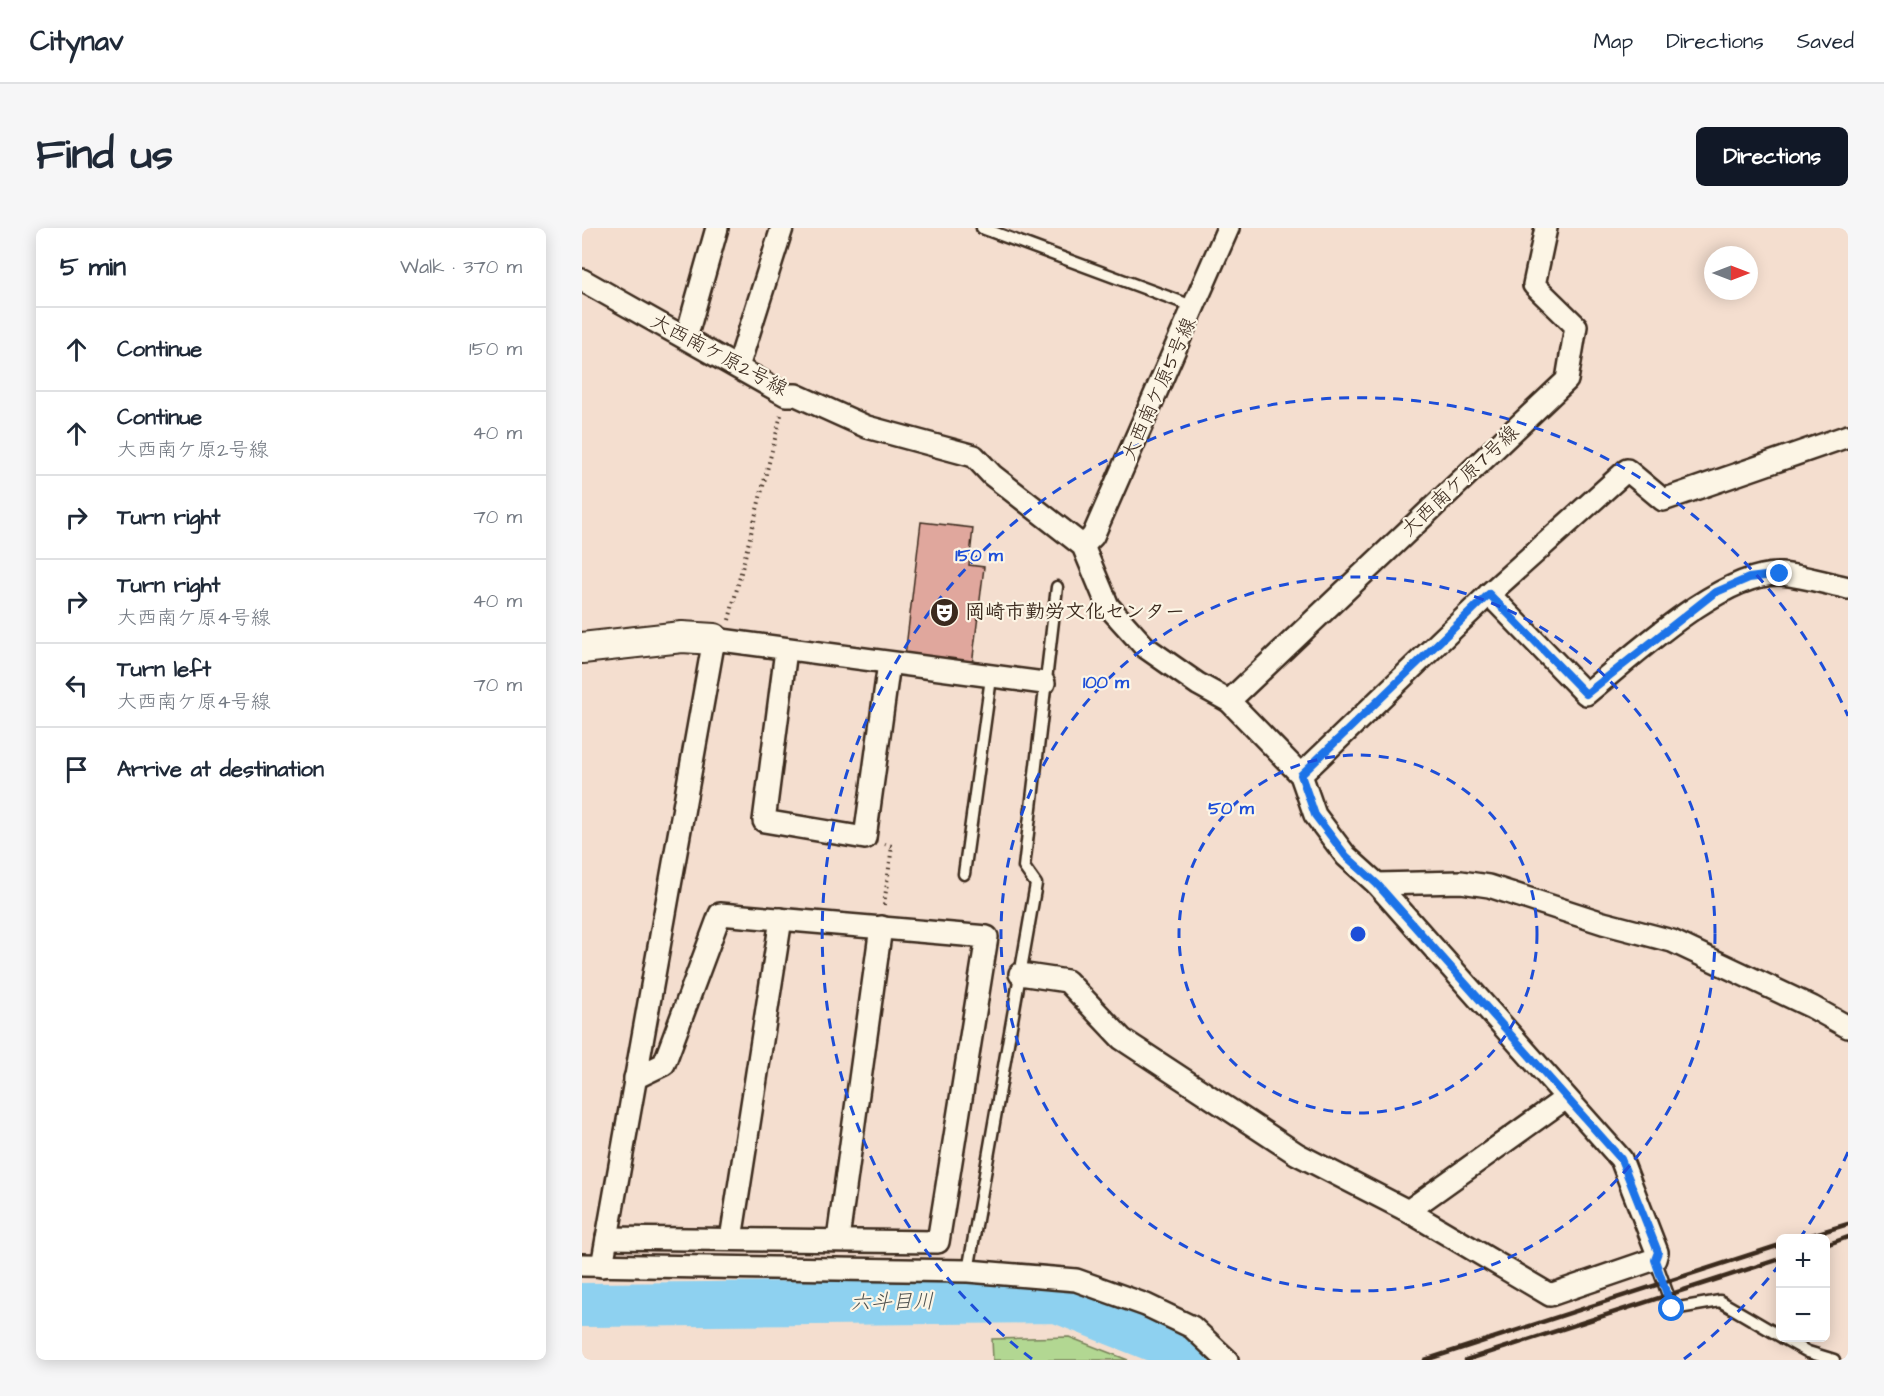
<!DOCTYPE html>
<meta charset="utf-8">
<style>
:root{--surface:#fff;--page:#f6f6f7;--text:#1f2937;--muted:#747a83;--line:#e0e1e3;--accent:#111827}
body{margin:0;font-family:"Architects Daughter","Klee One",sans-serif;background:var(--page);color:var(--text)}
.controls{position:absolute;right:18px;bottom:18px;display:grid;overflow:hidden;border-radius:9px;box-shadow:0 3px 15px #0003}
.controls button{width:54px;height:54px;display:grid;place-items:center;padding:0;border:0;border-bottom:2px solid var(--line);background:var(--surface);color:var(--text);font:30px sans-serif}
.compass{position:absolute;left:1122px;top:18px;width:54px;height:54px;border-radius:50%;background:var(--surface);box-shadow:0 3px 15px #0003;rotate:90deg}
.stop{position:absolute;width:18px;height:18px;margin:-14px;border:4px solid #1a73e8;border-radius:50%;background:#fff}
.stop.end{background:#1a73e8;border-color:#fff;box-shadow:0 2px 6px #0008}
.list{margin:0;padding:0;list-style:none}
h2{display:flex;justify-content:space-between;align-items:center;height:78px;margin:0;padding:0 24px;font-size:26px}
h2 small{font-size:20px;font-weight:400;color:var(--muted)}
.list li{display:grid;grid-template-columns:39px 1fr auto;gap:18px;align-items:center;box-sizing:border-box;height:84px;padding:0 24px;border-top:2px solid var(--line)}
.list b{display:block;font-size:22px;white-space:nowrap}
.list p{margin:0;font-size:20px;white-space:nowrap;color:var(--muted)}
.list em{font-size:20px;font-style:normal;color:var(--muted)}
.icon{flex:none;width:33px;height:33px;fill:none;stroke:currentColor;stroke-width:2;stroke-linecap:round;stroke-linejoin:round}
.map{position:relative;flex:none;width:1266px;height:1132px;overflow:hidden;border-radius:9px}
header{display:flex;align-items:center;gap:36px;box-sizing:border-box;height:84px;padding:0 30px;background:var(--surface);border-bottom:2px solid var(--line)}
header strong{font-size:28px}
nav{display:flex;gap:33px;margin-inline-start:auto;font-size:21px}
.intro{display:flex;align-items:center;justify-content:space-between;box-sizing:border-box;height:144px;padding:0 36px}
h1{margin:0;font-size:42px}
.button{padding:15px 27px;border-radius:9px;background:var(--accent);color:#fff;font-size:21px;font-weight:700}
main{display:flex;gap:36px;padding:0 36px}
aside{flex:1;background:var(--surface);border-radius:9px;box-shadow:0 3px 15px #0003}
.map>svg:first-child{display:block}
</style>
<header>
<strong>Citynav</strong>
<nav><a>Map</a><a>Directions</a><a>Saved</a></nav>
</header>
<div class="intro"><h1>Find us</h1><a class="button">Directions</a></div>
<main>
<aside>
<h2>5 min<small>Walk · 370 m</small></h2>
<ul class="list">
<li><svg class="icon" aria-label="ahead" viewBox="0 0 24 24"><path d="M12 20V5M6 11l6-6 6 6"/></svg><div><b>Continue</b></div><em>150 m</em></li>
<li><svg class="icon" aria-label="ahead" viewBox="0 0 24 24"><path d="M12 20V5M6 11l6-6 6 6"/></svg><div><b>Continue</b><p>大西南ケ原2号線</p></div><em>40 m</em></li>
<li><svg class="icon" aria-label="right" viewBox="0 0 24 24"><path d="M7 20v-9h11M14 6l5 5-5 5"/></svg><div><b>Turn right</b></div><em>70 m</em></li>
<li><svg class="icon" aria-label="right" viewBox="0 0 24 24"><path d="M7 20v-9h11M14 6l5 5-5 5"/></svg><div><b>Turn right</b><p>大西南ケ原4号線</p></div><em>40 m</em></li>
<li><svg class="icon" aria-label="left" viewBox="0 0 24 24"><path d="M17 20v-9H6M10 6l-5 5 5 5"/></svg><div><b>Turn left</b><p>大西南ケ原4号線</p></div><em>70 m</em></li>
<li><svg class="icon" aria-label="arrive" viewBox="0 0 24 24"><path d="M6 21V4h12l-3 4 3 4H6"/></svg><div><b>Arrive at destination</b></div></li>
</ul>
</aside>
<div class="map">
<svg width="1266" height="1132" viewBox="0 0 1266 1132">
<rect width="100%" height="100%" fill="#f4decf"/>
<filter id="ink" filterUnits="userSpaceOnUse"><feTurbulence type="fractalNoise" baseFrequency=".0167" numOctaves="2"/><feDisplacementMap in="SourceGraphic" scale="12" xChannelSelector="R" yChannelSelector="G"/><feConvolveMatrix kernelMatrix="1 2 1 2 8 2 1 2 1" color-interpolation-filters="sRGB"/></filter>
<g filter="url(#ink)">
<polygon fill="#b2d792" stroke="#768058" stroke-width="1.5" points="487,1109 546,1132 411,1132 410,1111"/>
<g fill="none" stroke-linecap="round" stroke-linejoin="round">
<polyline stroke="#8ed1f0" stroke-width="44" points="0,1077 475,1073 593,1120 606,1132"/>
</g>
<polygon fill="#e0a79d" stroke="#3b2a1e" stroke-width="1.5" points="339,294 391,300 387,337 402,339 390,437 323,428"/>
<g fill="none" stroke-linecap="round" stroke-linejoin="round">
<defs>
<g id="lane">
<polyline points="400,0 613,79"/>
<polyline points="382,646 409,450"/>
<polyline points="1073,1031 1091,1081 1138,1073 1198,1108"/>
<polyline points="386,1043 454,656 442,639 475,359"/>
<polyline points="1201,1110 1226,1124 1252,1132"/>
</g>
<g id="street">
<polyline points="0,52 204,167 214,167 285,199 392,228 410,247 501,318 526,378 563,419 616,456 647,473 719,547 733,587 764,628 795,656"/>
<polyline points="104,110 135,0"/>
<polyline points="156,139 200,0"/>
<polyline points="501,318 511,308 646,0"/>
<path d="M 907,366 L 1004,466 C 1050,429 1140,343 1199,346 C 1221,348 1244,355 1266,360"/>
<polyline points="204,422 182,593 283,610 307,435"/>
<polyline points="647,473 985,152 994,98 952,57 964,0"/>
<polyline points="719,547 907,366 1045,242 1081,272 1266,208"/>
<polyline points="438,746 485,753 540,811 715,926 826,983 968,1067 1073,1031 1075,1024 1039,931 795,656 879,654 907,658 1021,695 1090,713 1230,779 1266,799"/>
<polyline points="826,983 984,870"/>
<polyline points="25,1010 356,1014 405,709 138,686 82,836 53,850"/>
<polyline points="149,1011 199,691"/>
<polyline points="256,1011 299,699"/>
<polyline points="0,1037 386,1043 494,1052 564,1077 610,1099 645,1132"/>
<polyline points="20,1038 132,411 462,455"/>
</g>
<polyline id="secondary" points="0,420 100,409 132,411"/>
</defs>
<use href="#lane" stroke="#3b2a1e" stroke-width="15"/>
<use href="#street" stroke="#3b2a1e" stroke-width="26"/>
<use href="#secondary" stroke="#3b2a1e" stroke-width="34"/>
<g stroke="#3b2a1e" stroke-width="4" stroke-dasharray="1.5 4.5" stroke-linecap="butt">
<polyline points="147,392 199,187"/>
<polyline points="302,677 310,618 303,616"/>
</g>
<use href="#lane" stroke="#fcf5e5" stroke-width="10"/>
<use href="#street" stroke="#fcf5e5" stroke-width="21"/>
<use href="#secondary" stroke="#fcf5e5" stroke-width="30"/>
<g stroke="#3b2a1e" stroke-width="4.5">
<polyline points="1220,1010 1266,996"/>
<polyline points="1244,1017 1266,1009"/>
<polyline points="843,1132 1198,1017"/>
<polyline points="884,1132 1198,1031"/>
</g>
</g>
</g>
<g fill="none" stroke-linecap="round" stroke-linejoin="round" filter="url(#ink)">
<polyline stroke="#1a73e8" stroke-width="8" points="1090,1081 1073,1032 1076,1024 1039,931 795,656 764,628 733,587 719,547 907,366 1004,466 1132,365 1167,350 1198,346"/>
</g>
<g fill="none" stroke="#1d4ed8" stroke-width="3" stroke-dasharray="10 8">
<circle cx="776" cy="706" r="179"/>
<circle cx="776" cy="706" r="357"/>
<path d="M1266 924A536 536 0 0 1 1218 1010M1198 1036A536 536 0 0 1 1102 1131M450 1131A536 536 0 1 1 1266 488"/>
</g>
<defs>
<symbol id="theatre-disc" viewBox="-11 -11 22 22"><circle r="9.5" fill="#3b2a1e" stroke="#fcf5e5"/><path d="M-5-5.5Q0-4 5-5.5V0Q5 5 0 6Q-5 5-5 0ZM-3.3-2.5H-1v1.5H-3.3ZM1-2.5H3.3v1.5H1ZM-2.8 1Q0 5.5 2.8 1Z" fill="#fff"/></symbol>
</defs>
<g fill-rule="evenodd">
<use href="#theatre-disc" x="346" y="368" width="33" height="33"/>
</g>
<g text-anchor="middle" dominant-baseline="central" stroke-width="4.5" stroke-linejoin="round" paint-order="stroke">
<g font-size="20" fill="#3b2a1e" stroke="#fcf5e5">
<text transform="translate(137 127) rotate(28)">大西南ケ原2号線</text>
<text transform="translate(577 161) rotate(-66)">大西南ケ原5号線</text>
<text transform="translate(878 253) rotate(-43)">大西南ケ原7号線</text>
</g>
<g font-size="20" font-weight="bold" fill="#3b2a1e" stroke="#fcf5e5" text-anchor="start">
<text x="383" y="384">岡崎市勤労文化センター</text>
</g>
<g font-size="21" font-style="italic" fill="#505452" stroke="#fcf5e5">
<text transform="translate(310 1074) rotate(-1)">六斗目川</text>
</g>
</g>
<circle cx="776" cy="706" r="9" fill="#1d4ed8" stroke="#fcf5e5" stroke-width="3"/>
<g font-size="18" text-anchor="middle" font-weight="bold" fill="#1d4ed8" stroke="#fcf5e5" stroke-width="4.5" stroke-linejoin="round" paint-order="stroke">
<text x="397" y="333">150 m</text>
<text x="524" y="460">100 m</text>
<text x="649" y="586">50 m</text>
</g>
</svg>
<div class="controls">
<button>+</button>
<button>−</button>
</div>
<svg class="compass" viewBox="-18 -18 36 36"><path d="M0-13l5 13h-10z" fill="#e53935"/><path d="M0 13l5-13h-10z" fill="#747a83"/></svg>
<div class="stop" style="left:1090px;top:1081px"></div>
<div class="stop end" style="left:1198px;top:346px"></div>
</div>
</main>
